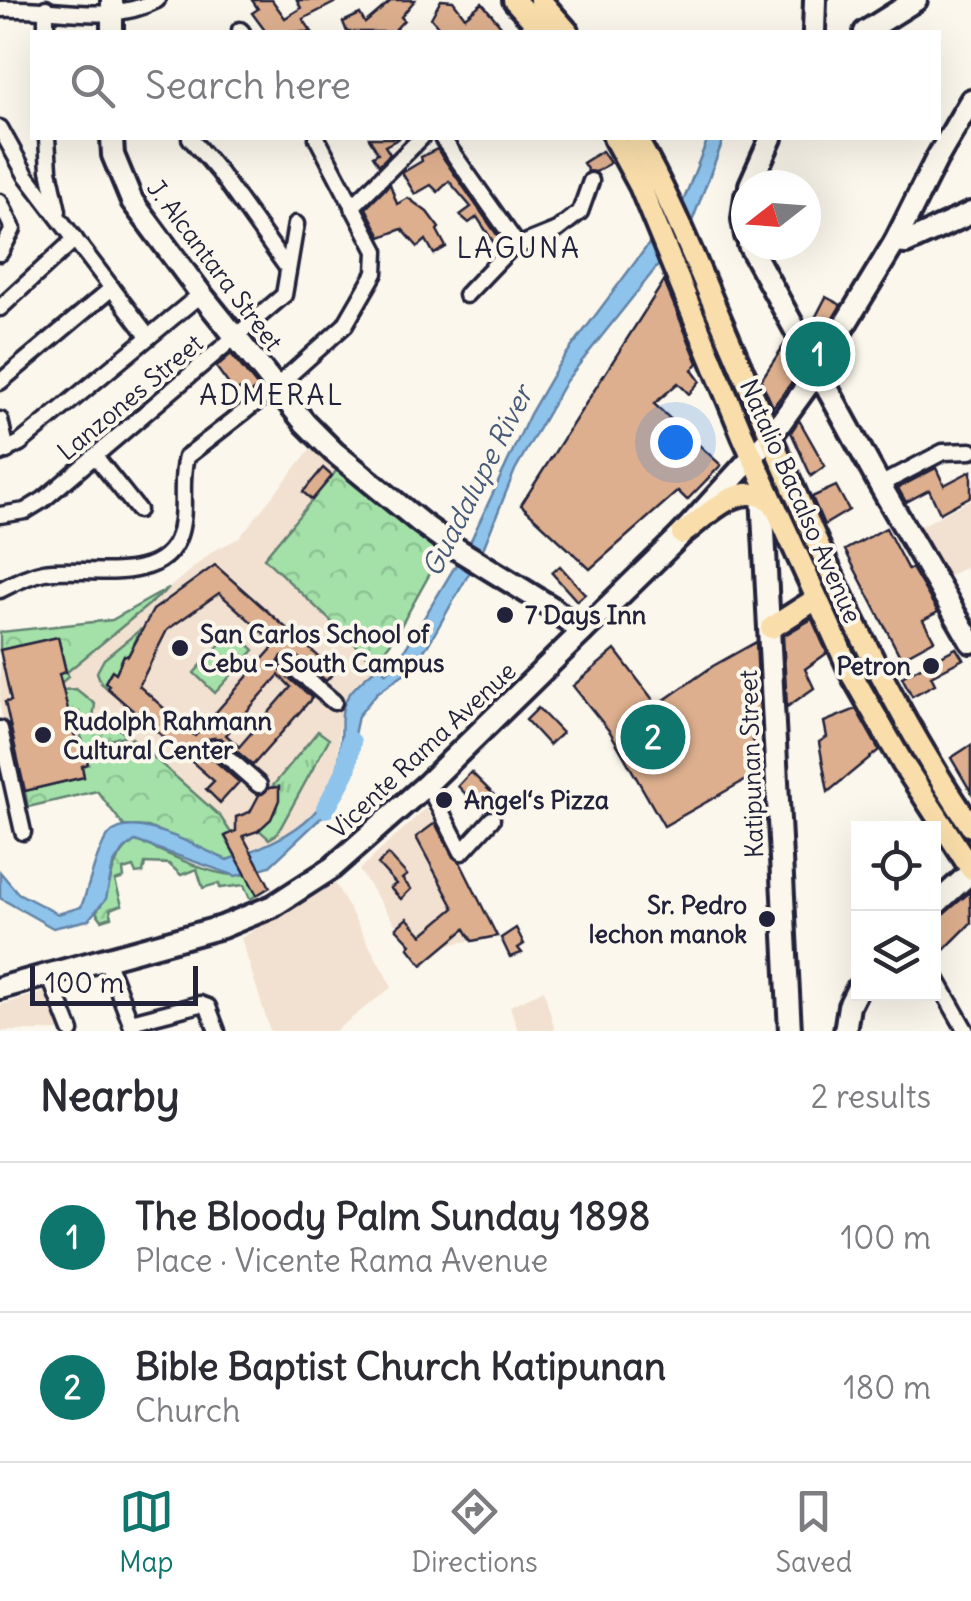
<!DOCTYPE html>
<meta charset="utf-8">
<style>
:root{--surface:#fff;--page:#f2f2f3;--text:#2b2b33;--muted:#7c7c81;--line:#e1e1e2;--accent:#0f766e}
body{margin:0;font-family:Delius,sans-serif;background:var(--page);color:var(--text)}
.controls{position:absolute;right:30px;bottom:30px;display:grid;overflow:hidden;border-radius:0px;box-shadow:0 10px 40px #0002}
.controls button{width:90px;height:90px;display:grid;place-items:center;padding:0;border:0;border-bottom:2px solid var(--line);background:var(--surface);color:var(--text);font:50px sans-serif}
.compass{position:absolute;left:731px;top:170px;width:90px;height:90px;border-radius:50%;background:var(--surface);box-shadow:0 10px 40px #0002;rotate:253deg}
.scale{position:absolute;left:30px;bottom:25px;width:168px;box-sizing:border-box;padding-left:10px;border:5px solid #22223b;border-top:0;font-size:28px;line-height:35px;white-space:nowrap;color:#22223b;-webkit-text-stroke:8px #fbf7ec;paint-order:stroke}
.you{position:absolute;left:675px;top:442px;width:35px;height:35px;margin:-25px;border:8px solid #fff;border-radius:50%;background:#1a73e8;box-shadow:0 0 0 15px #1a73e833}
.badge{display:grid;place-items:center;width:65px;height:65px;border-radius:50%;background:var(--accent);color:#fff;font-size:32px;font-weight:700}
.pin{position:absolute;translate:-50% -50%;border:5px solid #fff;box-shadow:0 2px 10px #0006}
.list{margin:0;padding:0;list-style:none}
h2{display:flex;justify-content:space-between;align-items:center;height:130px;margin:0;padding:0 40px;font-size:42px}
h2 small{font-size:32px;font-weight:400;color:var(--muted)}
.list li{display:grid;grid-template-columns:65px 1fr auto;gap:30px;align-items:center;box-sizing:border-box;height:150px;padding:0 40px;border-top:2px solid var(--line)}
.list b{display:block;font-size:38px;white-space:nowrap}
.list p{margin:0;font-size:32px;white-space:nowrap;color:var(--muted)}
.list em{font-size:32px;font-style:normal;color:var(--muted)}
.icon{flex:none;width:55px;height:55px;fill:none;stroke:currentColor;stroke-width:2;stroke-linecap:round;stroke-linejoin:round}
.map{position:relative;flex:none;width:971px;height:1031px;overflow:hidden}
.search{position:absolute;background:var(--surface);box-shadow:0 10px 40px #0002;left:30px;right:30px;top:30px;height:110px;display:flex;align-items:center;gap:25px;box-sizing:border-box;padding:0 35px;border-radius:0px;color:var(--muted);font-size:38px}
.sheet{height:430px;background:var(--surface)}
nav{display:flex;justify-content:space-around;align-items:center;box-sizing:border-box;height:140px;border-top:2px solid var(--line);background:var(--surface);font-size:28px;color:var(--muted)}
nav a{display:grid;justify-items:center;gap:5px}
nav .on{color:var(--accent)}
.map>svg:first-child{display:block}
</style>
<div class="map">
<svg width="971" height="1031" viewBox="0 0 971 1031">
<defs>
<pattern id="grass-tufts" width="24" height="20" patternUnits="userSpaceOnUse" patternTransform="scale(2.5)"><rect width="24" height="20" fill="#a3e1a8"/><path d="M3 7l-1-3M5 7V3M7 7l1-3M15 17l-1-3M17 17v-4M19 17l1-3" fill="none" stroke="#8cc192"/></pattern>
<pattern id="forest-crowns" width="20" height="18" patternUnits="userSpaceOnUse" patternTransform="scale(2.5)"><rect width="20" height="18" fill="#a3e1a8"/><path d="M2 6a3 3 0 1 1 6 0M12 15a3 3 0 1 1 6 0" fill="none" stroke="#8cc192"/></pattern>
</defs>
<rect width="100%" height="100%" fill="#fbf7ec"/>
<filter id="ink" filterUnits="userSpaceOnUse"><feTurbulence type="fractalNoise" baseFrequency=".01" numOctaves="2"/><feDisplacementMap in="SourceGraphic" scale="20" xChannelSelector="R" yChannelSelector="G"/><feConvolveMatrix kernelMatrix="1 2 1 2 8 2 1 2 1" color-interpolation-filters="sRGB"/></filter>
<g filter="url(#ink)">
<g fill="#f2e1d0">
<polygon points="312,447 337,470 264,558 379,666 354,685 339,729 338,767 323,801 299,830 227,860 148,827 124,826 97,791 20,809 0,706 0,632 112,620 169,588 213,551 239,538"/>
<polygon points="971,499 971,564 942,580 914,530"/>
<polygon points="426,808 497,936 446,945 422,965 359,870"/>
<polygon points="335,883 392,987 335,1031 270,1031 241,938"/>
<polygon points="52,990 67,1031 0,1031 0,1005"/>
<polygon points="544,990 555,1031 518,1031 510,1006"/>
</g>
<g fill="url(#grass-tufts)" stroke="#628272" stroke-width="2.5">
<polygon points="76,689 95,704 92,724 111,721 126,735 84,748 79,728 72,729 63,690"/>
<polygon points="318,731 329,739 277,834 269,839 259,830 276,811 279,787 271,788"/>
</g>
<g fill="url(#forest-crowns)" stroke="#628272" stroke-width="2.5">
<polygon points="337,470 443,550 394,638 375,663 264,558"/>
<polygon points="169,588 67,672 68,677 61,683 8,686 66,671 58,637 0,650 0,632 112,620"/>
<polygon points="141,629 128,656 124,655 116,673 111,671 106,682 109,685 107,688 101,683 97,672 104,659"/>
<polygon points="132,738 220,816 231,833 225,837 236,857 227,860 148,827 124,826 97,791 28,807 25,791 84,777 82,766 85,754 120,745"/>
<path d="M 135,840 C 163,851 217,881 246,874 L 257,895 L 250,899 L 244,885 L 220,888 L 219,883 L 203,888 L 197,869 L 181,875 L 169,864 L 145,863 L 143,873 L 136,874 L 133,867 L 123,870 L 124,878 L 115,881 L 122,905 L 110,909 L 112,917 L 102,920 L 96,912 C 118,885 102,867 135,840 Z"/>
</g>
<polygon fill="#a3e1a8" stroke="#628272" stroke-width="2.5" points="233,630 254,650 215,693 194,673"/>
<path fill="#8ec3ec" stroke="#6383a5" stroke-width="2.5" d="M 708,138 L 724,138 L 691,224 L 566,381 L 515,470 L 483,549 L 428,645 L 409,670 L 377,693 L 358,716 L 347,768 L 323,816 L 270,866 L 236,876 L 135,841 L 122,851 L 113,865 L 106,899 L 88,920 L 53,928 L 0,898 L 0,872 L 18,893 L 58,914 L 81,907 C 89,888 97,847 110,834 C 134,810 201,849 227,860 C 274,844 328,822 338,766 C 349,710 325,708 379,666 L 386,673 L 395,666 L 471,540 L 530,414 L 559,364 L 651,241 L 681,207 Z"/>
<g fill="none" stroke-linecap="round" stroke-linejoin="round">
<polyline stroke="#8ec3ec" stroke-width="20" points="326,808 346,771 351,742"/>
</g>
<g fill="#ddaf8e" stroke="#22223b" stroke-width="2.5" fill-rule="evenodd">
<polygon points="252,0 272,0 285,18 301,8 297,0 340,0 303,19 312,32 266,32 252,13 258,9"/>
<polygon points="392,0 415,0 401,17 404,20 393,32 347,32 343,22 360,14 365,23"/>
<polygon points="441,0 453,1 465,17 482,3 506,32 443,32 431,18"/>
<polygon points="369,138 400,138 385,146 390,154 379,165 373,156 378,153"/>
<polygon points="437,149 502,242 496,246 477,217 469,223 460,215 471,207 449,181 438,192 431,185 415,194 402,173 422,161 421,157"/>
<polygon points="602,151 610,163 596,172 588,171 583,163"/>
<polygon points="390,184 397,204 408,198 427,212 439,228 437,230 446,247 434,254 426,240 418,247 402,229 381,237 366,208"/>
<polygon points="664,281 698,363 692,370 700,381 689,394 678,383 654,404 721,465 687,500 678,491 590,569 521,505"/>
<polygon points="826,297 841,305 821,338 810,328"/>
<polygon points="786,342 801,370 773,407 761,380"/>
<polygon points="231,354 258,387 246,397 240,389 235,393 216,367"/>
<polygon points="799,420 825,466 811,476 791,432"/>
<polygon points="323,468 332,476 312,500 303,492"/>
<polygon points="936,468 944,485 971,471 971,496 940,513 929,490 906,502 898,488"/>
<polygon points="836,486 849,510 824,525 812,497"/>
<polygon points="886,528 908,570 912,568 938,612 923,620 934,640 901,658 845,550"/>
<path d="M 215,565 L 335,671 L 326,681 L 295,655 L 282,656 L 278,663 L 281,671 L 312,698 L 253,765 L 221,738 L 208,739 L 204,746 L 207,754 L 239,782 L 220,803 L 206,789 L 214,781 L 107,688 L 109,685 L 105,682 L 112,670 L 116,673 L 124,655 L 128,656 L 153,610 ZM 219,593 L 276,644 L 195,736 L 139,686 L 167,630 ZM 279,675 L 291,687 L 239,747 L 226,735 Z"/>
<polygon points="560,566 585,594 577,601 552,573"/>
<polygon points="812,619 827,653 805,669 814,688 787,707 783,636"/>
<polygon points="58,637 66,672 59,674 76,741 82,740 88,764 82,766 84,777 25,791 5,702 11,701 0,650"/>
<polygon points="756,642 760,715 746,719 763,770 664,826 610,732 573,686 615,650 657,705 713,666"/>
<polygon points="956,648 963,659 931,676 935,684 912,696 902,677"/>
<polygon points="538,708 562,733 549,745 526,720"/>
<polygon points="856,709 879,750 828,792 819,742 827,737 824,722"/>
<polygon points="971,745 971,792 951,758"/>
<polygon points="471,772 494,795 479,808 458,786"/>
<polygon points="279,787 279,800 271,819 258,831 243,836 270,887 257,895 225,836 236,831 236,817 250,812 259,795 269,788"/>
<polygon points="435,823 453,857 460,862 497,936 472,941 465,929 422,965 408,947 411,944 396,928 407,918 422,935 454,908 416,837"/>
<polygon points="388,854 407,875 402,879 411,889 401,899 390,888 396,884 378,864"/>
<polygon points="970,892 971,923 943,951 934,939 934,922"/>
<polygon points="516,928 524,944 518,948 522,953 510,957 501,938"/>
</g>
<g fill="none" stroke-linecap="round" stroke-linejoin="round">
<defs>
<g id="street">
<polyline points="46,8 46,32"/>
<path d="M 0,9 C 54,6 107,26 157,0"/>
<polyline points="240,30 242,32"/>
<polyline points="0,128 26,175 149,337"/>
<polyline points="47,138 49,170 58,211"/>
<polyline points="190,138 219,172 288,269"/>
<polyline points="442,138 517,244"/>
<polyline points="0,202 13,229 0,253"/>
<polyline points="352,207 421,138"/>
<polyline points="466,295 510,249 557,230 580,212 591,181"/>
<polyline points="0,308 75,239"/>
<polyline points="0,382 112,288"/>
<polyline points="0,420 7,451"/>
<polyline points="0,453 20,443 201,294"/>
<polyline points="95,456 138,510"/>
<polyline points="880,485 943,452 971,451"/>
<polyline points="0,515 25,511 43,500 284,295 296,224"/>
<path d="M 0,590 C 14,583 28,575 44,572 C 82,565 162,589 179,535 C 187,511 179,481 186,457 L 276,387 L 345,325 L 375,273 L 376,251 L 317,138"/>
<polyline points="289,664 303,676"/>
<polyline points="308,680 334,702"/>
<polyline points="0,729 23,832"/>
<polyline points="215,747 229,759"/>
<polyline points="234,763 259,785"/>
<polyline points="427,784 462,852 492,819"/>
<polyline points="106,959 133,1029"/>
<polyline points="49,975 71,1031"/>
<polyline points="934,975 966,1031"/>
<polyline points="131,1022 200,1004 208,1007 217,1031"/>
</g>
<g id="secondary">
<polyline points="112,0 112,32"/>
<polyline points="814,32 815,0"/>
<polyline points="865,32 916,0"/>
<polyline points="112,138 113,155 132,201 201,294 305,423 334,452 421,523 457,549 551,607 582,632"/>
<polyline points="750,185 771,138"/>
<polyline points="746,196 743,219 746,236"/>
<polyline points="895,242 906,243 971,213"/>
<polyline points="749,245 880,485 971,642"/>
<polyline points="762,494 790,1031"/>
<polyline points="934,906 971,872"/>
<polyline points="0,988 222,927 273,906 332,868 427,784 682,534 771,436 810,382 895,242 936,160 971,100"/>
<polyline points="845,1031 849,1006 858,988"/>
</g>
<g id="primary">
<polyline points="514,0 543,32"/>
<polyline points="540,0 568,32"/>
<polyline points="614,138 640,186 743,436 852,675 903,764 971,869"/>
<path d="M 636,138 C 671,199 697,266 725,330 C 797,497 868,676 971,826"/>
<path d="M 682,534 C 708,515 742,476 773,503"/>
<polyline points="771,628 816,599"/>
</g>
</defs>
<use href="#street" stroke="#22223b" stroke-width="21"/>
<use href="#secondary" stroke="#22223b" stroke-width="28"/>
<use href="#primary" stroke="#22223b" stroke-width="28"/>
<use href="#street" stroke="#fbf7ec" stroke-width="14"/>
<use href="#secondary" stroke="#fbf7ec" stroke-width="20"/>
<use href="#primary" stroke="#f9deab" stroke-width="20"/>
</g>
</g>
<g fill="#22223b" stroke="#fbf7ec" stroke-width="4">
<circle cx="505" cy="615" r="10"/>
<circle cx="180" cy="648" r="10"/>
<circle cx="931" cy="666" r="10"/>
<circle cx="43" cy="735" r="10"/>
<circle cx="444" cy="800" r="10"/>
<circle cx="767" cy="919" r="10"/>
</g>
<g text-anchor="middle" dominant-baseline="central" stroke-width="8" stroke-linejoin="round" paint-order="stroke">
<g font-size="25" fill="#22223b" stroke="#fbf7ec">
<text transform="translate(215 265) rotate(53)">J. Alcantara Street</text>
<text transform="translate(130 397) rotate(-40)">Lanzones Street</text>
<text transform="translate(801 501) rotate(66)">Natalio Bacalso Avenue</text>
<text transform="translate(422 750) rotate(-43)">Vicente Rama Avenue</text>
<text transform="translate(751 764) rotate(-92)">Katipunan Street</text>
</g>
<g font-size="25" font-weight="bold" fill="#22223b" stroke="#fbf7ec" text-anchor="start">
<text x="525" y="615">7 Days Inn</text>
<text x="200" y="634">San Carlos School of<tspan x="200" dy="29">Cebu - South Campus</tspan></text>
<text x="911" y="666" text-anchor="end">Petron</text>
<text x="63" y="721">Rudolph Rahmann<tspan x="63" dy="29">Cultural Center</tspan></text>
<text x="464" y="800">Angel‘s Pizza</text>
<text x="747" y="905" text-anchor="end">Sr. Pedro<tspan x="747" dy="29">lechon manok</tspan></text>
</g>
<g font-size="28" letter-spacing="2.5" fill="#22223b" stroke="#fbf7ec">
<text x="519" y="248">LAGUNA</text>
<text x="272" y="395">ADMERAL</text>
</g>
<g font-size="28" font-style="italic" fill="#485a79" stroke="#fbf7ec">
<text transform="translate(477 481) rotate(-63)">Guadalupe River</text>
</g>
</g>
</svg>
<div class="controls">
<button><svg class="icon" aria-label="locate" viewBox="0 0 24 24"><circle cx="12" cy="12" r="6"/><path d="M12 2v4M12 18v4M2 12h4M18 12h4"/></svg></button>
<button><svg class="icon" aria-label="layers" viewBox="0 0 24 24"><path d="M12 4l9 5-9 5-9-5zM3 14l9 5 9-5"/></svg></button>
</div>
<svg class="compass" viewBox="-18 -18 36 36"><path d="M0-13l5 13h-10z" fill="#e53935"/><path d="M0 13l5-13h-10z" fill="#7c7c81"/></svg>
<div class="scale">100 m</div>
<div class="you"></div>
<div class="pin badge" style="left:818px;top:354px">1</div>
<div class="pin badge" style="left:653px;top:737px">2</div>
<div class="search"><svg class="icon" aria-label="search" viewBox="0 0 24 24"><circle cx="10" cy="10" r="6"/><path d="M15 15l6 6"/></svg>Search here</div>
</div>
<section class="sheet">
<h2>Nearby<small>2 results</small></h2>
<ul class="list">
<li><span class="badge">1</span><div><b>The Bloody Palm Sunday 1898</b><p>Place · Vicente Rama Avenue</p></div><em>100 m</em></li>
<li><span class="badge">2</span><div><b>Bible Baptist Church Katipunan</b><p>Church</p></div><em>180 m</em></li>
</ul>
</section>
<nav>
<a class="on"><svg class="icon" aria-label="map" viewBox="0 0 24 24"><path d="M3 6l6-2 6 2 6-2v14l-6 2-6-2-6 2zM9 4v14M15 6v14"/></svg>Map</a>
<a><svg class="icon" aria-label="directions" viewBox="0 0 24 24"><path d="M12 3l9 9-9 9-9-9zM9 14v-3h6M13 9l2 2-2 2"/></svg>Directions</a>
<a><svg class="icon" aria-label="saved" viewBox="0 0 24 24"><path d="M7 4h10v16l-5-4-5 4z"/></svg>Saved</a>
</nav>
